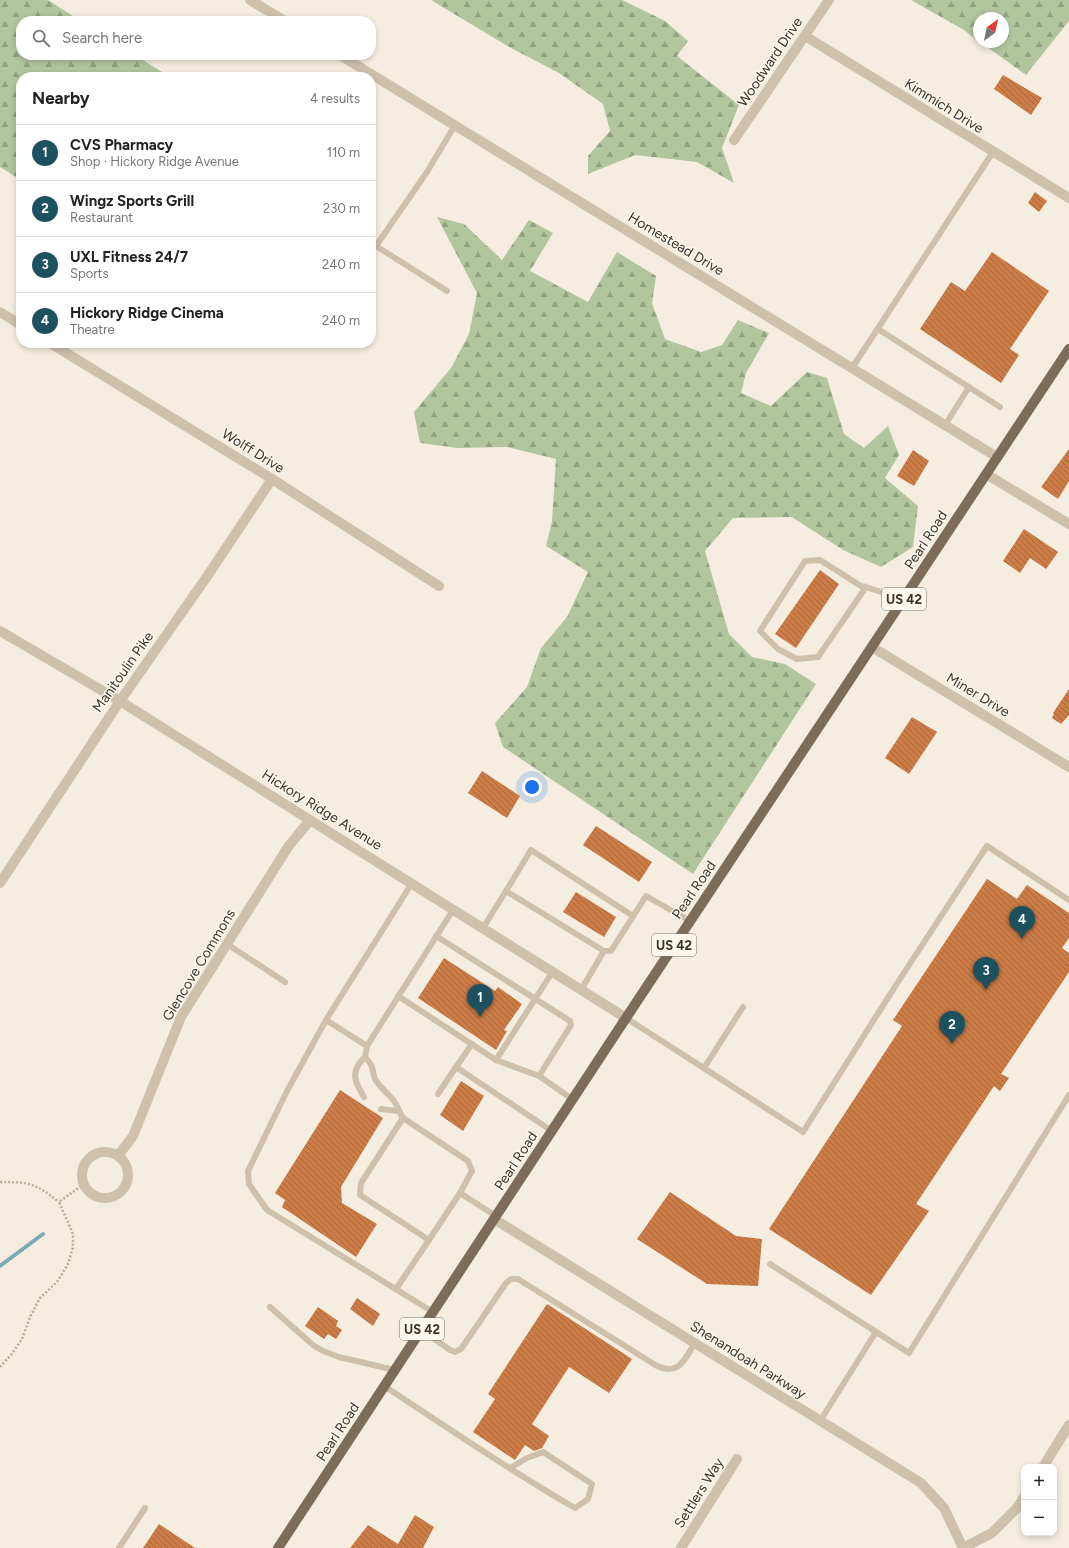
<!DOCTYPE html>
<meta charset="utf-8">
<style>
:root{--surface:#fff;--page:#f6f6f6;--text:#222;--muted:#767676;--line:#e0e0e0;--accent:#1d5160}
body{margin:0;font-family:Figtree,sans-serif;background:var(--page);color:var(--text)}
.controls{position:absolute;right:12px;bottom:12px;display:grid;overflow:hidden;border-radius:8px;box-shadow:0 2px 6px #0003}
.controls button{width:36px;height:36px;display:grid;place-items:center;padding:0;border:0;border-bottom:1px solid var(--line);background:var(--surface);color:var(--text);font:20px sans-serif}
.compass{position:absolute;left:973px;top:12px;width:36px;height:36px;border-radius:50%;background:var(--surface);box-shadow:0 2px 6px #0003;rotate:33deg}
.you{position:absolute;left:532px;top:787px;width:14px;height:14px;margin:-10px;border:3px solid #fff;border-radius:50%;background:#1a73e8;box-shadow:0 0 0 6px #1a73e833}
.badge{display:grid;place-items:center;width:26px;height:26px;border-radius:50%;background:var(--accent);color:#fff;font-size:13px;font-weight:700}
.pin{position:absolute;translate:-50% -33px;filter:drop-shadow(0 1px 2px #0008)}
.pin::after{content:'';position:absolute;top:21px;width:14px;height:12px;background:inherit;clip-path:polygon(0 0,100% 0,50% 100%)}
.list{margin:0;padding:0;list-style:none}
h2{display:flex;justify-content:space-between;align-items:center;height:52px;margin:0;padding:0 16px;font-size:17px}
h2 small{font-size:13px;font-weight:400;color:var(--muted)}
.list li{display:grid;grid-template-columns:26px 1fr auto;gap:12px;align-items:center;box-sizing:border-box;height:56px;padding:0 16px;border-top:1px solid var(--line)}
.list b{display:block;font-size:15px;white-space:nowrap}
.list p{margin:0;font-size:13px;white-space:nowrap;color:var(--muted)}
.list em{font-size:13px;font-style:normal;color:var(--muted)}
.icon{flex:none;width:22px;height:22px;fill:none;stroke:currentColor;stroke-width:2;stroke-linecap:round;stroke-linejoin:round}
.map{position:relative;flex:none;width:1069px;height:1548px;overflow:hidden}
.search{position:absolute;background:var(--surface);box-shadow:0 2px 6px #0003;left:16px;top:16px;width:360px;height:44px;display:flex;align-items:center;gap:10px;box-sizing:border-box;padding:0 14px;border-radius:16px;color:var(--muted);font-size:15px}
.panel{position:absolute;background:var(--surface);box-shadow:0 2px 6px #0003;left:16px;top:72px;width:360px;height:276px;border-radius:16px}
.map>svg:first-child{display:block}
</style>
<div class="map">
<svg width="1069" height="1548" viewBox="0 0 1069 1548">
<defs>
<pattern id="forest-firs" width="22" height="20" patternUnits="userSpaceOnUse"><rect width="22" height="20" fill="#b2c59f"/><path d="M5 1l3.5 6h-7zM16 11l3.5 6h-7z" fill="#92a182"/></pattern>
<pattern id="building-back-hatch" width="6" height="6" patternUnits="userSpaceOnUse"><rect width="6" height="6" fill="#cc7c46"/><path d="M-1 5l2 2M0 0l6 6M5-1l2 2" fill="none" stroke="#a7663b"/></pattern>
</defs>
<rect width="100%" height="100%" fill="#f5eee0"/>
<g fill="url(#forest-firs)">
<polygon points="0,0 48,0 81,21 21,21 21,55 135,55 170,77 21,77 21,180 0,167"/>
<polygon points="431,0 622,0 665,21 688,41 677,56 739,105 722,148 734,183 697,162 635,155 588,174 588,156 610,131 603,104 559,73 511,48"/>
<polygon points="911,0 1069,0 1069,21 1026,75 980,42 1003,42 1003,18 979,18 979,42 964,30"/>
<polygon points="437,217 464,224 502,260 529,220 553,233 530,271 588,302 617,252 656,276 652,303 665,339 701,352 722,345 738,320 769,333 746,373 741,393 771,406 807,372 827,378 844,434 864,448 888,426 899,455 885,478 918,506 913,547 881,567 843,550 792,517 733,518 705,551 729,634 752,657 785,664 816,684 693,874 503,747 495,723 527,687 541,648 567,617 588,572 546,546 552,521 556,459 507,447 458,448 420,443 414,412 451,368 469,334 477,293"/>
</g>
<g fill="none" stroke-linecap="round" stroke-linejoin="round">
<polyline stroke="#7da9b4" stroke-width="4" points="0,1266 43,1234"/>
</g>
<g fill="url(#building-back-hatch)">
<polygon points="1003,75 1042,98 1031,115 994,89"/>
<polygon points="1035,192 1047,201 1039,212 1028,203"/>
<polygon points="992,252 1049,291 1010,349 1019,355 1001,383 920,329 951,282 965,291"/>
<polygon points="1069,449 1069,481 1058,499 1041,487"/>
<polygon points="913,450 929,461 914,486 897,476"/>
<polygon points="1024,529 1058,552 1046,569 1030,558 1020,573 1003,561"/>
<polygon points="820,570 839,584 796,648 775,634"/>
<polygon points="1069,689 1069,715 1061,724 1052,718 1054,714 1053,713"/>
<polygon points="912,717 937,732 909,774 885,758"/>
<polygon points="482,771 520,796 507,818 468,793"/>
<polygon points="596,826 652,862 639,882 583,845"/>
<polygon points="987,879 1017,899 1027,885 1069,913 1069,938 1062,948 1069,953 1069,972 1001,1074 1009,1078 1000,1091 994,1086 916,1204 929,1211 871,1295 769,1229 902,1026 893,1020"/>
<polygon points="576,892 616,917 604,937 563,912"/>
<polygon points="444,958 495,991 498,987 522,1004 504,1030 507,1031 496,1050 418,998"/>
<polygon points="461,1081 484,1096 463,1131 440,1115"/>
<polygon points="340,1090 383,1118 341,1187 342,1203 377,1224 356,1257 282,1207 285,1200 275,1193"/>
<polygon points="670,1192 736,1236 762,1239 758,1286 707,1284 637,1239"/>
<polygon points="357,1298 380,1314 373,1326 350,1309"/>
<polygon points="547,1304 632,1359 609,1393 569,1367 532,1424 549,1436 542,1448 534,1451 525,1445 515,1460 473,1432 495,1399 488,1394"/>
<polygon points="318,1307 338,1321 336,1326 342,1330 336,1339 328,1334 324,1339 305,1326"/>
<polygon points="415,1515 434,1527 423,1548 350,1548 368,1525 398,1544"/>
<polygon points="159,1524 195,1548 143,1548"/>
</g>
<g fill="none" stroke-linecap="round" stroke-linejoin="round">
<g stroke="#baab95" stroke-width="2.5" stroke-dasharray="2 2" stroke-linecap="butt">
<path d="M 0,1182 C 30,1182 35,1183 59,1202"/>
<polyline points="0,1367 11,1355 22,1339 30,1317 40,1298 57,1282 68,1264 73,1247 73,1234 59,1202 84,1184"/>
</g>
<g stroke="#cec0ab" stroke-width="6">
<polyline points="371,243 376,246 427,172 455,125"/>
<polyline points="376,246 447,291"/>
<polyline points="878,329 1000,407"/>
<polyline points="852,368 993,152"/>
<polyline points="945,425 969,387"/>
<polyline points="866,587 818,657 797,659 778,649 760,631 805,561 820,560 861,586 866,587 903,599"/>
<polyline points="412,883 326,1020 367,1046 453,910"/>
<polyline points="506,891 531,850 633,916"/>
<polyline points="483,928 506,891 604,951 581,990"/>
<polyline points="436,936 570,1021 571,1025 539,1076"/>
<polyline points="227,944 285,982"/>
<polyline points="604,951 611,951 646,896 690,921"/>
<polyline points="553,971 496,1060 539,1076 572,1099"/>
<polyline points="398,996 496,1060"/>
<polyline points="626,1018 803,1132 896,985 987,846 1069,900"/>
<polyline points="326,1020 287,1091 248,1171 249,1184 267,1210 433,1312"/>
<path d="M 365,1057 C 375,1068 371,1068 375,1079 C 380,1088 388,1093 394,1101 C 398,1106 399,1112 403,1118"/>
<polyline points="456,1067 472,1044"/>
<polyline points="704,1068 743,1007"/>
<polyline points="438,1094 456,1067 552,1131"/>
<path d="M 364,1097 C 354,1081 350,1071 365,1057 L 367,1046"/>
<polyline points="381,1109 398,1111"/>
<polyline points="460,1193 472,1171 468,1161 403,1118 361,1183 360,1195 429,1240 460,1193 496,1216"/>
<polyline points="770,1264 909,1353 1069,1095"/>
<polyline points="396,1289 429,1240"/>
<polyline points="270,1307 313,1345 323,1351 339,1357 395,1370"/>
<path d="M 422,1330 L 450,1350 L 455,1352 L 461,1349 L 506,1283 L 511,1279 L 518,1279 L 657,1366 C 679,1376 684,1360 695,1343"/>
<path d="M 384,1386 C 447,1427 510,1471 575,1508 L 588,1499 L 592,1484 L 543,1452 L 527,1458 L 510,1468"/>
<polyline points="820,1421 876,1332"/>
<polyline points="119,1548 145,1508"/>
</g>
<g stroke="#cec0ab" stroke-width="10">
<polyline points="250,0 285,21"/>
<polyline points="805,36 1069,198"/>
<polyline points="340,55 997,457"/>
<polyline points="734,140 829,0"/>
<polyline points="0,312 21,325"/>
<polyline points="50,343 272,479 439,586"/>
<polyline points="986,474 1069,524"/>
<polyline points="0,631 120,701 626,1018"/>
<polyline points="872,647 1069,767"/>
<polyline points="0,883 120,701 206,578 272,479"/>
<circle cx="105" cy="1175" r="23"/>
<polyline points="118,1156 133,1136 181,1017 288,847 310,820"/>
<polyline points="494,1219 921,1483 944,1508 963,1548"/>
<polyline points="1043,1467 1069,1425"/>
<polyline points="681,1548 737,1459"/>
<polyline points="963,1548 992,1533 1016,1509 1024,1497"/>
</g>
<polyline stroke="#7e6c5b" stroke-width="10" points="278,1548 626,1018 1069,349"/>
</g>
<g text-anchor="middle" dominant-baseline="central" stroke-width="3" stroke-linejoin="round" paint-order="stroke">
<g fill="#fbf7ed" stroke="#756d64" stroke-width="1">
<rect x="882" y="588" width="44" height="22" rx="3"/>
<rect x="652" y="934" width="44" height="22" rx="3"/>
<rect x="400" y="1318" width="44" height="22" rx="3"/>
</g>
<g font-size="13" font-weight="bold" fill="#3b322a">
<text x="904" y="599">US 42</text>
<text x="674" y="945">US 42</text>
<text x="422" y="1329">US 42</text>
</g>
<g font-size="14" fill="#3b322a" stroke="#fbf7ed">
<text transform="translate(770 62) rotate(-56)">Woodward Drive</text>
<text transform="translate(944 106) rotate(32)">Kimmich Drive</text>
<text transform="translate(676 244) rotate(31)">Homestead Drive</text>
<text transform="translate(253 451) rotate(32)">Wolff Drive</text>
<text transform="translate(926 540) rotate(-57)">Pearl Road</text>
<text transform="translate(123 672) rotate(-55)">Manitoulin Pike</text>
<text transform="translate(978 695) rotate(31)">Miner Drive</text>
<text transform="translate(322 810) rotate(32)">Hickory Ridge Avenue</text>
<text transform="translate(694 890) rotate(-56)">Pearl Road</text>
<text transform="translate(199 965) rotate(-59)">Glencove Commons</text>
<text transform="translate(516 1161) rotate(-57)">Pearl Road</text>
<text transform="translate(748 1360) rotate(32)">Shenandoah Parkway</text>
<text transform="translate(338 1432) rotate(-57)">Pearl Road</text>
<text transform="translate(699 1493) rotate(-58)">Settlers Way</text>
</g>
</g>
</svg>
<div class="controls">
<button>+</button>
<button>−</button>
</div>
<svg class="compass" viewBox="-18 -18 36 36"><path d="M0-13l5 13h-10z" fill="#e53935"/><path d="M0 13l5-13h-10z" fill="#767676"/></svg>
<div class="you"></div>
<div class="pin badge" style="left:480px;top:1017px">1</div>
<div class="pin badge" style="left:952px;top:1044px">2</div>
<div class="pin badge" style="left:986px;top:990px">3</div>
<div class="pin badge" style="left:1022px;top:939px">4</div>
<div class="search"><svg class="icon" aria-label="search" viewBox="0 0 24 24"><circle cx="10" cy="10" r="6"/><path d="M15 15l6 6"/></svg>Search here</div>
<section class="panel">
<h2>Nearby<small>4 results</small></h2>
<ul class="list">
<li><span class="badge">1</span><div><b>CVS Pharmacy</b><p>Shop · Hickory Ridge Avenue</p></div><em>110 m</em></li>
<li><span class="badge">2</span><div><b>Wingz Sports Grill</b><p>Restaurant</p></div><em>230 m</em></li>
<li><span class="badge">3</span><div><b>UXL Fitness 24/7</b><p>Sports</p></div><em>240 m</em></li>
<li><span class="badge">4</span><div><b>Hickory Ridge Cinema</b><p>Theatre</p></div><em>240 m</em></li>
</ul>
</section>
</div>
